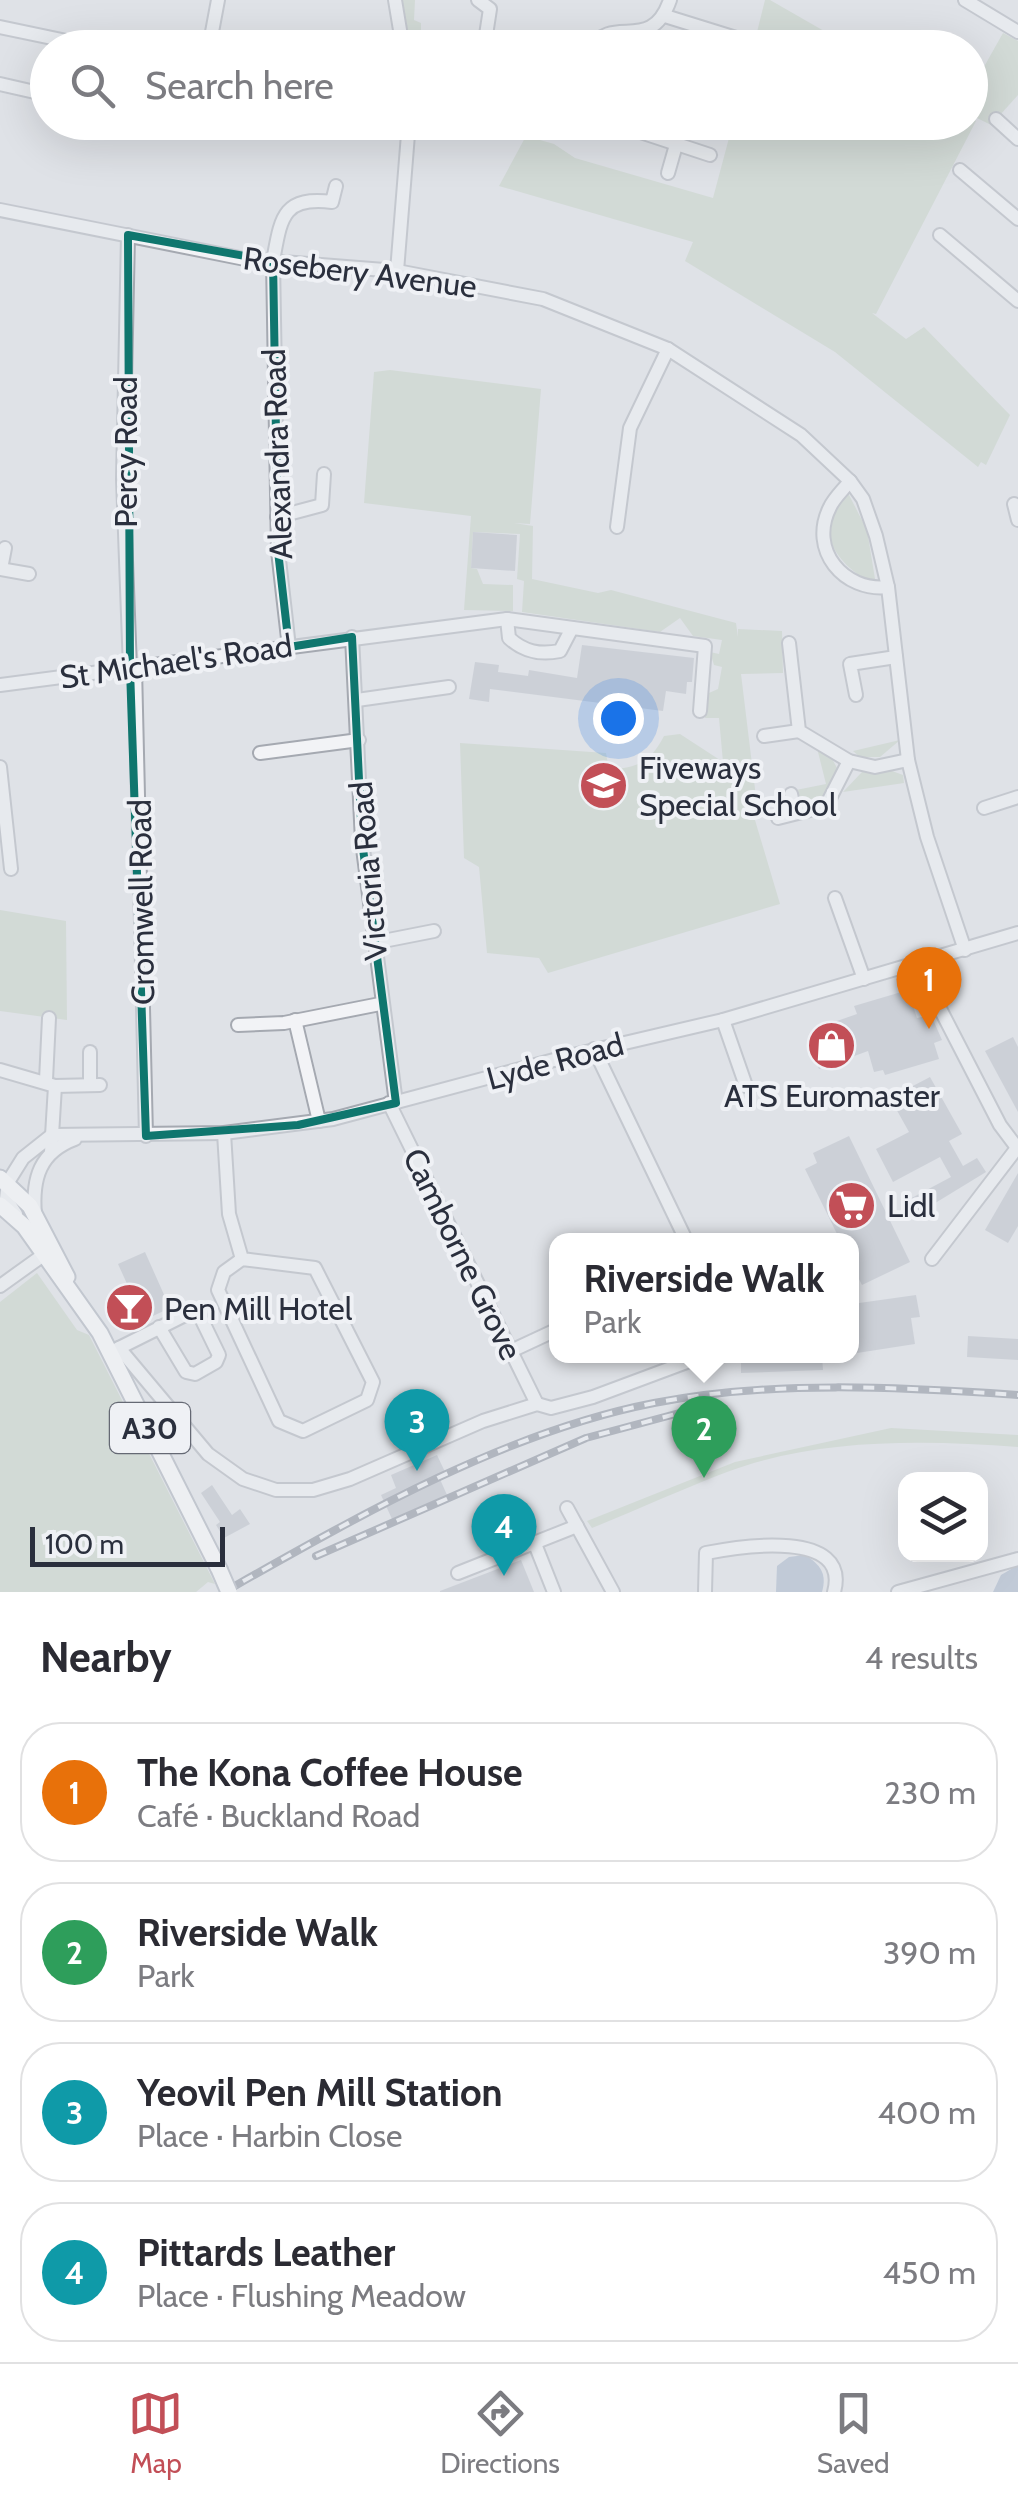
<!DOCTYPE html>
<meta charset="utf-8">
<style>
:root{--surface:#fff;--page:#f2f2f3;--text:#2b2b33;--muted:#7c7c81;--line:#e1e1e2;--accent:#c24f57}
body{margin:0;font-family:Cabin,sans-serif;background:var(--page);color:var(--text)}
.controls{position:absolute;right:30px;bottom:30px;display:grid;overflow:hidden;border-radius:20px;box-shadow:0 10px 40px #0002}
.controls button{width:90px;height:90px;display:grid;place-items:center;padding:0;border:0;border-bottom:2px solid var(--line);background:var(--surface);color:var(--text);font:50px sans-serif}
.scale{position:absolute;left:30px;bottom:25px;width:195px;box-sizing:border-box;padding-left:10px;border:5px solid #2a2f3d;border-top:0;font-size:28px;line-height:35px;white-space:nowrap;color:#2a2f3d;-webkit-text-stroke:8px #eff1f5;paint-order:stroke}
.you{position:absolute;left:618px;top:718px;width:35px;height:35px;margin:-25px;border:8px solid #fff;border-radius:50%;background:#1a73e8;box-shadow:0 0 0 15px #1a73e833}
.badge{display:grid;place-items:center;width:65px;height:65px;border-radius:50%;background:var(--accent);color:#fff;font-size:32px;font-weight:700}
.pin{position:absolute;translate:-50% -82px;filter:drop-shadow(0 2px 5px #0008)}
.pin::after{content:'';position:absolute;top:52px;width:35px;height:30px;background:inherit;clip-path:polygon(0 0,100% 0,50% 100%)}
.popup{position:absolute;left:549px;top:1233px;width:310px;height:130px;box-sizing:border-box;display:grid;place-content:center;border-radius:20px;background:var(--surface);filter:drop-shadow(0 2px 8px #0005);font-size:32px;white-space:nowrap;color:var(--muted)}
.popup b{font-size:38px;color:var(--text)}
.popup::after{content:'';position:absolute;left:50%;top:100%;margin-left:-20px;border:20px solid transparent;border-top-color:var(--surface)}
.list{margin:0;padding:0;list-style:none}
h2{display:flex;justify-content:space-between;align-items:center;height:130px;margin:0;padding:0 40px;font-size:42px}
h2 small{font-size:32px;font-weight:400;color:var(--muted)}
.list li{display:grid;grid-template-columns:65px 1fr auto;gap:30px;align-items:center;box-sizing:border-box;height:140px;margin:0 20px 20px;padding:0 20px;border:2px solid var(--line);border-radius:40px}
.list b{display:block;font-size:38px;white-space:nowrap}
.list p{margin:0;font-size:32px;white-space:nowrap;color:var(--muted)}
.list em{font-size:32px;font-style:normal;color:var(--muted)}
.icon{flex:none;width:55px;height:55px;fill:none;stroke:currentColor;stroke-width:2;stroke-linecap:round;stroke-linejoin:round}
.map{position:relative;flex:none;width:1018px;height:1592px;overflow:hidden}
.search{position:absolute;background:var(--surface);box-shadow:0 10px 40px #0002;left:30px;right:30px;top:30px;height:110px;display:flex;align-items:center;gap:25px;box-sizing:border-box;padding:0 35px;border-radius:55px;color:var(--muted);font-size:38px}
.sheet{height:770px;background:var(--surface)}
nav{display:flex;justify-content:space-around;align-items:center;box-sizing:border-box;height:140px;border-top:2px solid var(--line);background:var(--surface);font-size:28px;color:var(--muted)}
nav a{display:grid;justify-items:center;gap:5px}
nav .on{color:var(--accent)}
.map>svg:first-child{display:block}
</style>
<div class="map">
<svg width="1018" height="1592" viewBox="0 0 1018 1592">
<rect width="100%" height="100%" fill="#dfe2e7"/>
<g fill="#c4d0c1">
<polygon points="401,0 415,0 414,20 421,23 421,36 428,37 427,47 411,47"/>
<polygon points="765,0 770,0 852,47 753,48"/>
<polygon points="1003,33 1018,41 1018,95 991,125 971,115 971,90"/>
<polygon points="971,117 976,121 876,314 872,313 906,339 924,327 1010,415 986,465 981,462 978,467 835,352 685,261 693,242 499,186 526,136 554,144 575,158 713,198 733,123 970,122"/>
<path d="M 390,370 L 541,389 L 530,524 L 514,523 L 533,526 L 532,579 L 598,593 L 611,590 L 736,623 L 738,637 L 738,629 L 782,631 L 783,673 L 741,674 L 756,797 L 749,800 L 780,904 L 548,973 L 539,958 L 487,953 L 479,867 L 464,858 L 460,743 L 606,753 L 609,770 C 638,767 650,763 664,736 L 680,734 L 723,762 L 719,718 L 705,718 L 709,693 L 718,689 L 722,667 L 714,665 L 710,652 L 719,654 L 722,640 L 693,636 L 680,618 L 660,632 L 522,612 L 524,581 L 517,579 L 520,534 L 473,532 L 471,568 L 477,569 L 483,584 L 513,585 L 513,611 L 464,610 L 471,516 L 364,503 L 374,372 Z"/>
<path d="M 848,493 L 867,530 L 876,585 C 839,568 807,528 848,493 Z"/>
<polygon points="900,740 880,757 860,757 853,751"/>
<polygon points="817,748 829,753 837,768 825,796 797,803 796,790 826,784"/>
<polygon points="892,771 903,775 904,783 843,792 862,772"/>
<polygon points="0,910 66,921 67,1020 0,1011"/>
<polygon points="37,1273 77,1330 89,1335 215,1584 208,1582 196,1592 0,1592 0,1302"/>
<path d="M 891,1428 L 1018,1435 L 1018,1447 C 923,1440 818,1438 727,1472 C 682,1489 637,1510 592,1528 L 587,1521 L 735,1462 Z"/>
</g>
<g fill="#9dadc4">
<path d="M 805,1555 C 821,1565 827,1574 822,1592 L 776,1592 L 777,1566 L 789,1557 Z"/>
<polygon points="1018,1565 1018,1592 993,1592 1001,1575"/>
</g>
<g fill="#b7bbc4">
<polygon points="473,532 517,535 515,571 471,568"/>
<polygon points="582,645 694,658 692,682 687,682 686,694 666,691 663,711 490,689 489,702 469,699 475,662 499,665 498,672 528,676 529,670 577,678"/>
<polygon points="908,990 917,1018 931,1015 942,1040 934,1043 939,1059 885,1075 883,1070 874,1072 868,1051 819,1069 811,1047 819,1044 814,1029 857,1014 854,1006"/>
<polygon points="1013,1037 1018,1047 1018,1112 985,1051"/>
<polygon points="930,1077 962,1134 949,1141 963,1166 977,1158 986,1172 914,1216 906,1201 951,1177 940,1157 893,1182 876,1149 909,1132 890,1098"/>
<polygon points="849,1136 910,1262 862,1285 852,1265 852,1240 840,1240 805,1169 817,1163 813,1153"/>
<polygon points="1018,1173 1018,1226 1008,1243 985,1230"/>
<polygon points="145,1252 170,1308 123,1330 108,1295 128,1286 118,1264"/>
<polygon points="916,1295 920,1317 911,1318 915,1344 857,1353 852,1304"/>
<polygon points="968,1336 1018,1339 1018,1360 967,1357"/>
<polygon points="741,1356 822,1356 823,1370 741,1373"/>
<polygon points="437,1455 446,1474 439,1477 447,1495 392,1519 381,1495 396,1488 391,1475"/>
<polygon points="212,1485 232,1515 240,1509 250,1524 224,1538 216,1525 220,1522 201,1493"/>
<polygon points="521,1560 534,1592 440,1592 440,1591"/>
</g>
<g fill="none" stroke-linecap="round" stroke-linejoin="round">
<defs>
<g id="minor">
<polyline points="395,0 403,48"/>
<polyline points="478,0 490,9 484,48"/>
<polyline points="965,0 1018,32"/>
<polyline points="665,16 752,43"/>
<polyline points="0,27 100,48"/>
<polyline points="209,48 218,0"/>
<path d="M 592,48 C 612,13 651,55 670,0"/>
<polyline points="0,84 48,95"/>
<polyline points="996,119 1018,139"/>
<polyline points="610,122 710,155"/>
<polyline points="960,170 1018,219"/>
<polyline points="668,173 676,145"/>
<polyline points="0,210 245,259 397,271 543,299 668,349 801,435 850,481 863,499 876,536 888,587 908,760 927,837 965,950"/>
<polyline points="128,235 123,479 130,669"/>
<polyline points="940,235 1018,301"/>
<polyline points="397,271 409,122"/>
<path d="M 850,481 C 844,489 834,498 830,507 C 808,550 844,592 888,587"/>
<polyline points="1014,504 1018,520"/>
<polyline points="277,517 322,505 324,474"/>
<polyline points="617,527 630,428 668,349"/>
<polyline points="0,569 29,574"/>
<polyline points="1,569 5,548"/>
<path d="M 507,619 L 509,638 C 524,652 540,655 560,651 L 572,628"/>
<polyline points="352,637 362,841 396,1103"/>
<polyline points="789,643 799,731 849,761 875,767 908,760"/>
<path d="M 289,647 L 278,551 L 273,261 C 281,218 282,196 332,202 L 336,186"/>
<polyline points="135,668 146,1136"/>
<polyline points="0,685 507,619 705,646 700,711"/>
<polyline points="856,695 850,664 896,657"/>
<polyline points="357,700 449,687"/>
<polyline points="764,736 799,731"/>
<polyline points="260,753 359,740"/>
<polyline points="0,767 11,869"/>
<polyline points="791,794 795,813"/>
<polyline points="984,808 1018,797"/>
<polyline points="778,818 826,806 849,761"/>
<polyline points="835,898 864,979"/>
<polyline points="373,943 434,931"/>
<polyline points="917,964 1000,1125 1018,1149"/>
<polyline points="295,1020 319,1121"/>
<polyline points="723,1020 746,1086"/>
<polyline points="238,1025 284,1023 380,1004"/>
<polyline points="594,1049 686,1240"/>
<polyline points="0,1070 55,1086 51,1152"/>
<polyline points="46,1080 49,1018"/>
<polyline points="90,1085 90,1052"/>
<polyline points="55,1086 100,1085"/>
<polyline points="389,1103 537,1404"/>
<polyline points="224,1133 229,1214 242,1259 315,1268 373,1382 367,1400 303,1431 279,1421 218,1290 224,1272 242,1259"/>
<polyline points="16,1214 6,1199 8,1182 23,1158 52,1135 224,1133 333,1119 569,1056 723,1020 1018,933"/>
<path d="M 35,1214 C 32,1178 40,1152 75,1139"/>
<polyline points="932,1259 1017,1148"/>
<polyline points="0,1286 42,1256"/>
<polyline points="119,1348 191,1312 200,1316 219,1355 216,1362 195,1374 186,1372 159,1327"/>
<polyline points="511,1351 556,1330"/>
<polyline points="111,1352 119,1348 208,1454 243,1479 276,1490 313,1490 350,1479 483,1421 537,1404 551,1408 593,1397 703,1356"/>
<polyline points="567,1508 613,1592"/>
<polyline points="535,1544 554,1592"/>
<polyline points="458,1573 577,1526"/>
<path d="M 705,1592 L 706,1553 C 741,1546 851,1529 834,1592"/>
<polyline points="898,1592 1018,1559"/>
</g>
<g id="major">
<polyline points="0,1178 30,1206 67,1277"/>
<polyline points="0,1205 24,1226 100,1333 219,1569"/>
</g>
</defs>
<use href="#minor" stroke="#a5a9b1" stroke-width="16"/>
<use href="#major" stroke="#a0a6b2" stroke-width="19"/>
<use href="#minor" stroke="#f2f3f6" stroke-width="12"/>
<use href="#major" stroke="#fff" stroke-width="15"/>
<defs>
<g id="rail">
<polyline points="316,1556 586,1438 683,1412"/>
<path d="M 224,1592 C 355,1518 504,1432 654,1403 C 772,1380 899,1387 1018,1395"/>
</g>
</defs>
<use href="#rail" stroke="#7a818f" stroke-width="8"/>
<use href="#rail" stroke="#eff1f5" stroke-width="4" stroke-dasharray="11" stroke-linecap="butt"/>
<defs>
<polyline id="major-bridge" points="219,1569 229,1592"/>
</defs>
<use href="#major-bridge" stroke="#a0a6b2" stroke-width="19" stroke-linecap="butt"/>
<use href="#major-bridge" stroke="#fff" stroke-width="15"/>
</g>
<path d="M0 0H1018V1592H0ZM 128,235 L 273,261 L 278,551 L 289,647 L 352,637 L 362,841 L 396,1103 L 298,1125 L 146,1136 L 130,669 Z" fill="#dfe2e7" fill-opacity=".55" fill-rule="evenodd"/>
<path fill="none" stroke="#0f766e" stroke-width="8" stroke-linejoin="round" d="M 128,235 L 273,261 L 278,551 L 289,647 L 352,637 L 362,841 L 396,1103 L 298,1125 L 146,1136 L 130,669 Z"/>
<defs>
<symbol id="school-disc" viewBox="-11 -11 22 22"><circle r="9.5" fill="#c24f57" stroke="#eff1f5"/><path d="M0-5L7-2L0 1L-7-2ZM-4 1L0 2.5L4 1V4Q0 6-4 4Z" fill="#fff"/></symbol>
<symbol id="shop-disc" viewBox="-11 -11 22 22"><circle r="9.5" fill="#c24f57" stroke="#eff1f5"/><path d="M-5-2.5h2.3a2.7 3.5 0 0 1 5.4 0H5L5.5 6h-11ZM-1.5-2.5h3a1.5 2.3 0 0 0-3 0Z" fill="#fff"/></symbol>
<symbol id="supermarket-disc" viewBox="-11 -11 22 22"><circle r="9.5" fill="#c24f57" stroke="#eff1f5"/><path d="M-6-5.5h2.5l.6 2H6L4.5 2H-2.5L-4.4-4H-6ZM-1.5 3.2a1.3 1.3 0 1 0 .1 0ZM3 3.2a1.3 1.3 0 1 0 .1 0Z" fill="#fff"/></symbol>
<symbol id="bar-disc" viewBox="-11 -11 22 22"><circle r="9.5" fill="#c24f57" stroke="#eff1f5"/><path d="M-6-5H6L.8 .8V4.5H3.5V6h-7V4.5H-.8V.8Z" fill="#fff"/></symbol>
</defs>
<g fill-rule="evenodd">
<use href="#school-disc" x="576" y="758" width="55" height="55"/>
<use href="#shop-disc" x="804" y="1018" width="55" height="55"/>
<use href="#supermarket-disc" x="824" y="1178" width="55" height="55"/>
<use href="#bar-disc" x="102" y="1280" width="55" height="55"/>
</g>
<g text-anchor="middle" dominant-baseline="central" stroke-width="8" stroke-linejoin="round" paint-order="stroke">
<rect fill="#eff1f5" stroke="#656974" stroke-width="2.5" x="110" y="1403" width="80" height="50" rx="8"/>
<g font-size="30" font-weight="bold" fill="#2a2f3d">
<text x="150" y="1428">A30</text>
</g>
<g font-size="32" fill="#2a2f3d" stroke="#eff1f5">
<text transform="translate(360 272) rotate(7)">Rosebery Avenue</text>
<text transform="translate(125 452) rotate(-90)">Percy Road</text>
<text transform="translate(277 454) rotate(-92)">Alexandra Road</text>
<text transform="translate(176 661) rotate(-8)">St Michael's Road</text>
<text transform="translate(368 871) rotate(-95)">Victoria Road</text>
<text transform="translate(141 902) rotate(-91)">Cromwell Road</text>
<text transform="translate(555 1061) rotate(-15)">Lyde Road</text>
<text transform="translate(463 1254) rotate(64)">Camborne Grove</text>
</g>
<g font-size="32" fill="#2a2f3d" stroke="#eff1f5" text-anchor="start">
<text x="639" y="767">Fiveways<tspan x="639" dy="37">Special School</tspan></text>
<text x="832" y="1095" text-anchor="middle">ATS Euromaster</text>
<text x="887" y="1205">Lidl</text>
<text x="164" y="1308">Pen Mill Hotel</text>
</g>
</g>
</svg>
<div class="controls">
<button><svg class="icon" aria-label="layers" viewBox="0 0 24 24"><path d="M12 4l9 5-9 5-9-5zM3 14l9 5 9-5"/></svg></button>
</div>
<div class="scale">100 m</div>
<div class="you"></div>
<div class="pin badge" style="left:929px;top:1029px;background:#e8710a">1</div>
<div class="pin badge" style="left:704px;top:1478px;background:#2e9e5b">2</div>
<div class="popup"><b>Riverside Walk</b>Park</div>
<div class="pin badge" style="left:417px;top:1471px;background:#0f9aa8">3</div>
<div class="pin badge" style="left:504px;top:1576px;background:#0f9aa8">4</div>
<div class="search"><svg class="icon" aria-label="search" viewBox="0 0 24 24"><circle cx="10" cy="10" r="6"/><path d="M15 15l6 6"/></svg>Search here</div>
</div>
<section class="sheet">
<h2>Nearby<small>4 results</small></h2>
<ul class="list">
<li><span class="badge" style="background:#e8710a">1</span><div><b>The Kona Coffee House</b><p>Café · Buckland Road</p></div><em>230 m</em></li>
<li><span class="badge" style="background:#2e9e5b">2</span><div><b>Riverside Walk</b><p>Park</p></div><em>390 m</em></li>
<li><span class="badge" style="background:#0f9aa8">3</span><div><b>Yeovil Pen Mill Station</b><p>Place · Harbin Close</p></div><em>400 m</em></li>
<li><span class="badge" style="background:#0f9aa8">4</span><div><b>Pittards Leather</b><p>Place · Flushing Meadow</p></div><em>450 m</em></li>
</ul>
</section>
<nav>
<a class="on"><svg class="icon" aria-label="map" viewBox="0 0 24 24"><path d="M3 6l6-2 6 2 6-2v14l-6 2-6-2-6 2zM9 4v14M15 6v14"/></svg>Map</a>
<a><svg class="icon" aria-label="directions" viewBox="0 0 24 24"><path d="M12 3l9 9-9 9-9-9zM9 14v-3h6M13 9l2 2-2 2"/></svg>Directions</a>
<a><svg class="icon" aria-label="saved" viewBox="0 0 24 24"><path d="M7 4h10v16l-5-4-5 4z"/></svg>Saved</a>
</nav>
